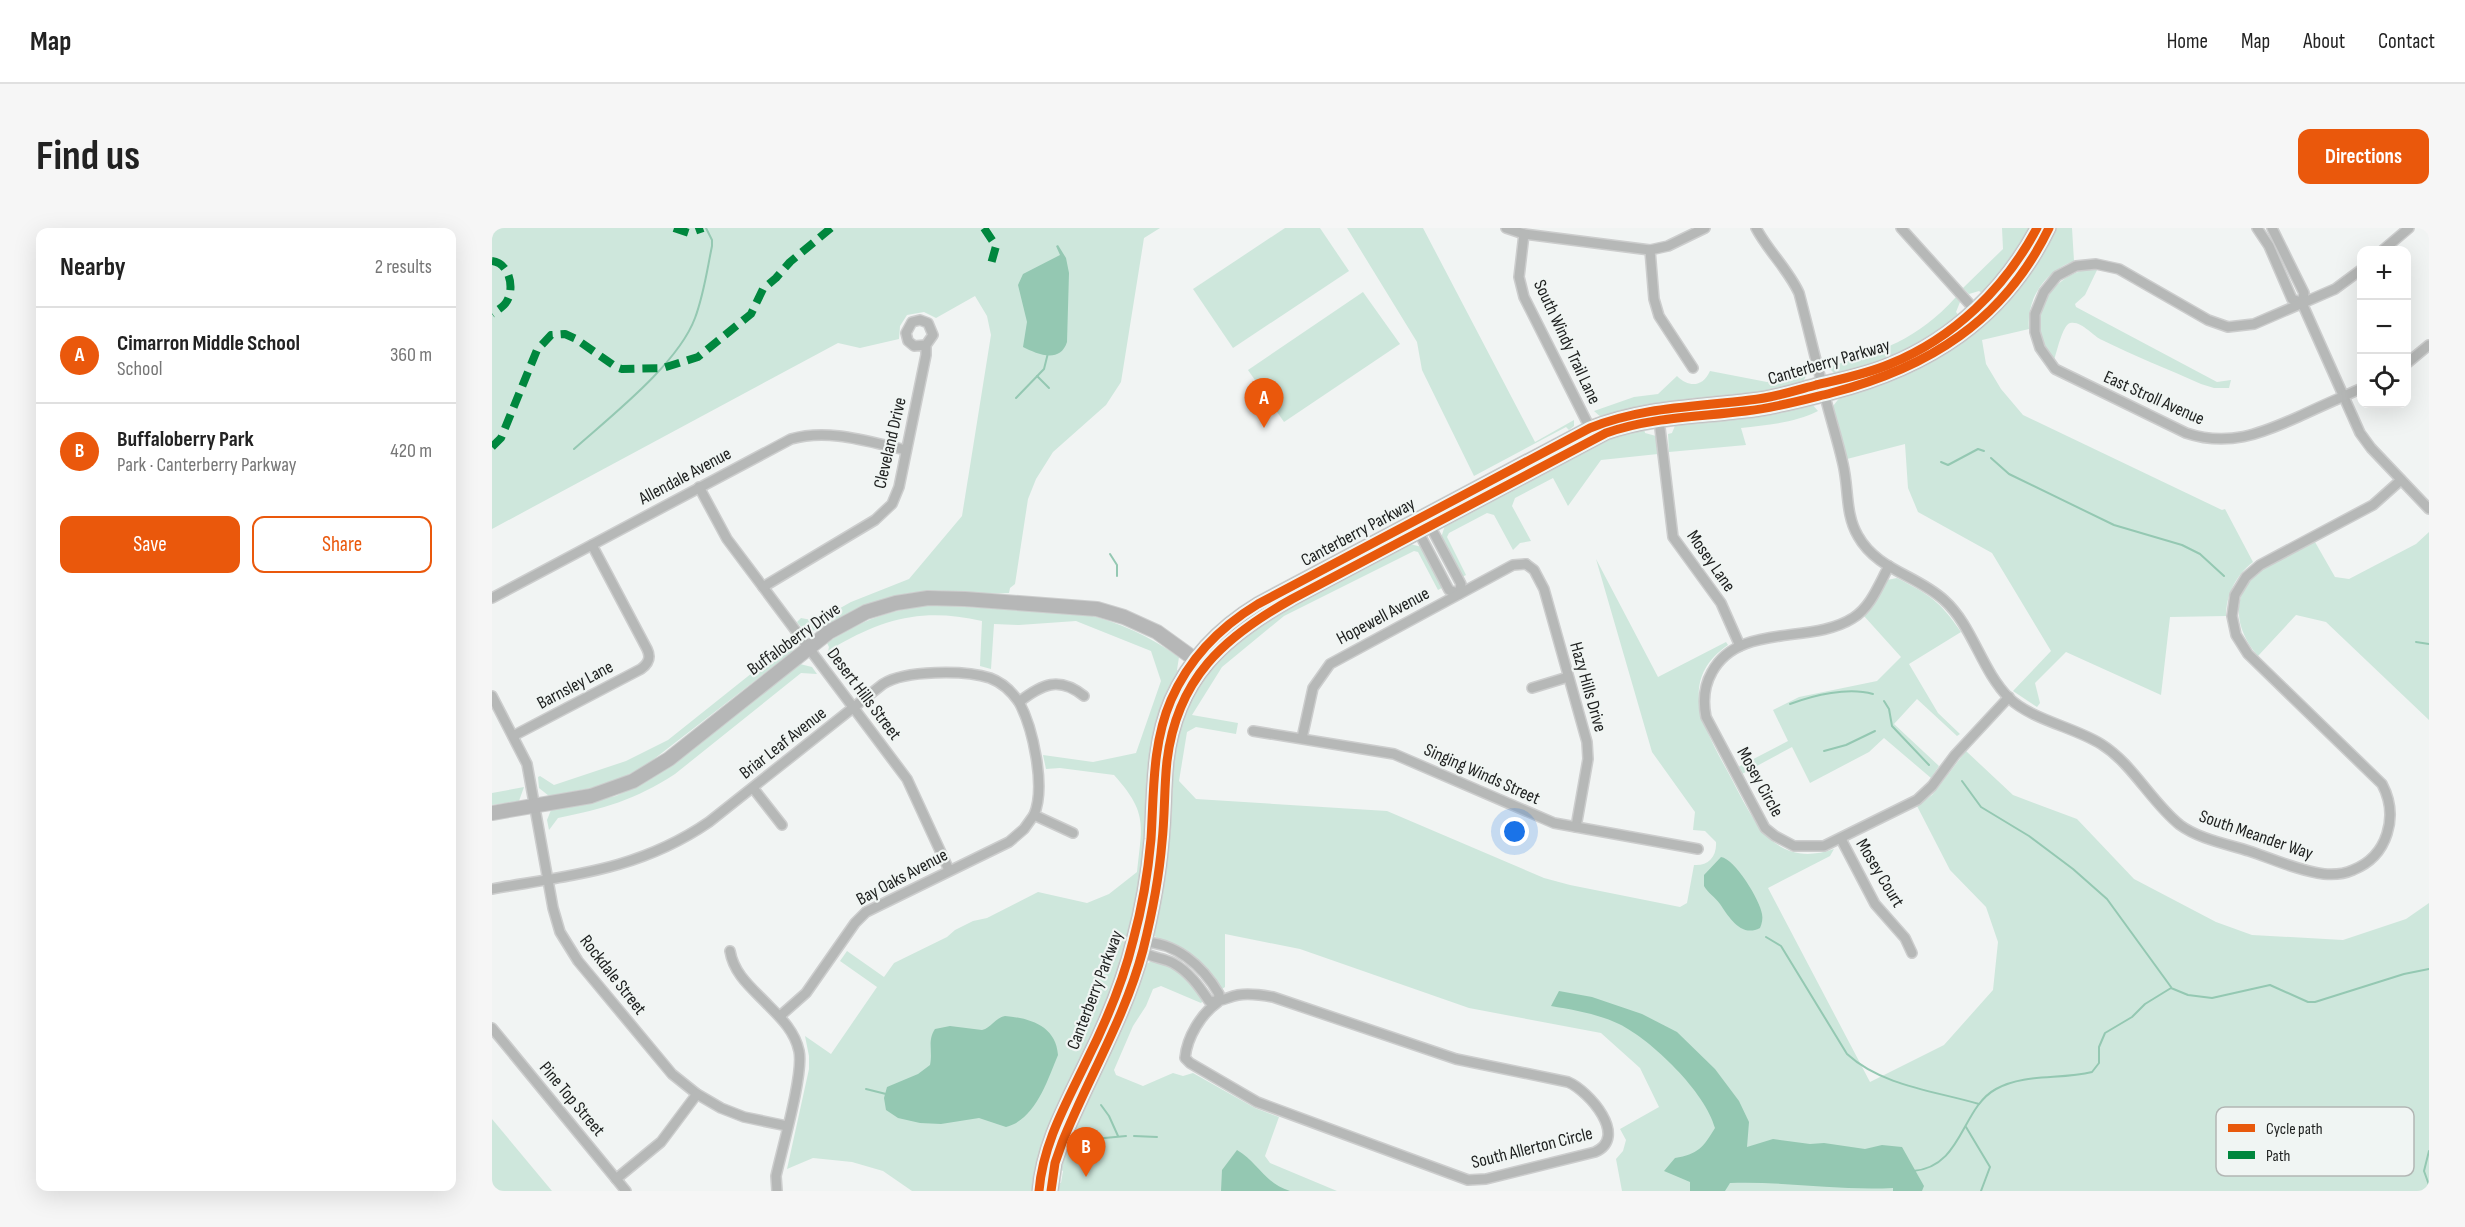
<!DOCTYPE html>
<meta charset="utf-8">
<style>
:root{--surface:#fff;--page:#f6f6f6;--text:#222;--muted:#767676;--line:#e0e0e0;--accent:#ea580c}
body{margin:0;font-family:"Sofia Sans Condensed",sans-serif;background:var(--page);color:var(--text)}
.controls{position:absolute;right:18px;top:18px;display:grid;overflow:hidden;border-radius:12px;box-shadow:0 6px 24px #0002}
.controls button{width:54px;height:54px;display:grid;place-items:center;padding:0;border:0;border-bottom:2px solid var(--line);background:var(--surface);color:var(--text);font:30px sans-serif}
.you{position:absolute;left:1023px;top:604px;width:21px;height:21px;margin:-15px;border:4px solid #fff;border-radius:50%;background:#1a73e8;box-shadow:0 0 0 9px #1a73e833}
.badge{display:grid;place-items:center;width:39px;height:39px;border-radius:50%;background:var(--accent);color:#fff;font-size:20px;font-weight:700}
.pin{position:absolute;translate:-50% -50px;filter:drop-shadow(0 2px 3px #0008)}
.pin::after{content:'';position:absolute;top:32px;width:21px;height:18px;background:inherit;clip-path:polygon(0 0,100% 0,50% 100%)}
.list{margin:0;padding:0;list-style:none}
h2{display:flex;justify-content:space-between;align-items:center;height:78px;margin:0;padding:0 24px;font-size:26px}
h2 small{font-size:20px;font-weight:400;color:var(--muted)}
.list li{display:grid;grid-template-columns:39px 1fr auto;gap:18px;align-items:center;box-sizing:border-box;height:96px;padding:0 24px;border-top:2px solid var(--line)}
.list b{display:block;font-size:22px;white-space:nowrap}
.list p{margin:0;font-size:20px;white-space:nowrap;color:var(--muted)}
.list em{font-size:20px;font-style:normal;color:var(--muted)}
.actions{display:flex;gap:12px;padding:18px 24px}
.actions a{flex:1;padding:14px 0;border:2px solid var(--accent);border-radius:12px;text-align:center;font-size:21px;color:var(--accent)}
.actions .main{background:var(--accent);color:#fff}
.icon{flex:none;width:33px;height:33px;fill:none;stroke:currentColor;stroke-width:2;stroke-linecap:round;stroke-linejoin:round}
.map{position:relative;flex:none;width:1937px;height:963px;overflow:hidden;border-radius:12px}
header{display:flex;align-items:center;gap:36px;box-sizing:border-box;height:84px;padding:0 30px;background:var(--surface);border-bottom:2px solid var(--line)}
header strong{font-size:28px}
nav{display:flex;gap:33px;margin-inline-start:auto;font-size:21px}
.intro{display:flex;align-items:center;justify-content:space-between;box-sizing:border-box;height:144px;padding:0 36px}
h1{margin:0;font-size:42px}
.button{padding:15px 27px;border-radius:12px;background:var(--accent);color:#fff;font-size:21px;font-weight:700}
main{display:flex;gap:36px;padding:0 36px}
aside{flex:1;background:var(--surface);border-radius:12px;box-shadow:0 6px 24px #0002}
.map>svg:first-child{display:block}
</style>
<header>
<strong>Map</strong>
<nav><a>Home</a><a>Map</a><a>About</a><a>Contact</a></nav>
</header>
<div class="intro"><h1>Find us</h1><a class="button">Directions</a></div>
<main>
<aside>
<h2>Nearby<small>2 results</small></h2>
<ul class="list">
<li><span class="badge">A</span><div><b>Cimarron Middle School</b><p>School</p></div><em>360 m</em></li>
<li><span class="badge">B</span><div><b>Buffaloberry Park</b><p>Park · Canterberry Parkway</p></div><em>420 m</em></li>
</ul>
<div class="actions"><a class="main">Save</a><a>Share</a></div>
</aside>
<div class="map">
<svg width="1937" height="963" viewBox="0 0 1937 963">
<rect width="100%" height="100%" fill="#f1f4f3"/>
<g fill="#cee7dc">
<path d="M 0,0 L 668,0 L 652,10 L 629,154 L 614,177 L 561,224 L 544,251 L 536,271 L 523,356 L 518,360 L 517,365 C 492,367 467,362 442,363 C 398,364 361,380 325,404 L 323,402 L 314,405 L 305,394 L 309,390 L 325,393 L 359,374 L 417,351 L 470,288 L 499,107 L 495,88 L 483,68 L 444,90 L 432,84 L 415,87 L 408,98 L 407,111 L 368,120 L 346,115 L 0,301 Z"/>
<polygon points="793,0 828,0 857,43 741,120 701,61"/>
<polygon points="855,0 931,0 1043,214 1082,192 1082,198 1077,202 1074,199 982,248 930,142 925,114"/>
<polygon points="1510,0 1539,0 1524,26 1491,66 1487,63 1477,66 1471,60 1511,21"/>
<path d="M 1563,0 L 1580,0 L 1582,33 C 1554,43 1534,70 1537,101 L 1490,112 L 1494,136 L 1509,161 L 1531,187 L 1730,282 L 1733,281 L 1761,334 C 1744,347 1734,367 1734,388 L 1678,389 L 1669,467 L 1574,424 L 1543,455 L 1548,475 L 1545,479 L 1521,463 L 1559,423 L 1500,325 L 1426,284 L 1416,260 L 1413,216 L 1355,231 L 1341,178 L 1349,168 L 1403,151 L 1442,132 Z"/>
<path d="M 1592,42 L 1605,42 L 1593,67 L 1583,76 L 1584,79 L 1725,154 L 1739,152 L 1737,160 L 1722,160 L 1709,156 C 1676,141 1642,128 1610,112 C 1601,108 1589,92 1578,95 C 1570,98 1565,124 1562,132 C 1534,99 1551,53 1592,42 Z"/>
<polygon points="871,64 908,116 792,194 756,142"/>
<path d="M 1464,69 L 1468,74 L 1464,84 L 1467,88 C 1424,119 1395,133 1344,147 L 1336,139 C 1390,123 1425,112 1464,69 Z"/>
<path d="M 1218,143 L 1275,154 L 1316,144 L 1312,152 L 1313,155 L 1285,163 L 1110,190 L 1102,183 L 1142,169 L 1166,166 L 1185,148 C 1197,160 1211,159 1218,143 Z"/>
<path d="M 1319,175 L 1326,183 C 1303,195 1274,197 1249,200 L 1254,217 L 1177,224 L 1176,206 L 1180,205 L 1184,195 Z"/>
<polygon points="1152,199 1153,205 1164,208 1166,226 1109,232 1076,278 1061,250 1023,270 1020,278 1039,313 1028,315 1021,322 1002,287 995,285 957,305 955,309 974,347 970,349 949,310 954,294 1109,213"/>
<path d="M 1937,304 L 1937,492 L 1834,394 L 1804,387 L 1766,428 C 1744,404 1737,368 1766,345 C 1782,332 1805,324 1823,314 L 1843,349 L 1857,351 L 1924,316 Z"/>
<path d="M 914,315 L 930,319 L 952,359 L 946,362 L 926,324 L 922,323 L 792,388 L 730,439 L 700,487 L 746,495 L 744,506 L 704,499 L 695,504 L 687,553 L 704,571 L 895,583 L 1052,650 L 1078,657 L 1188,679 L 1195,675 L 1202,637 C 1216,638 1225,629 1224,614 L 1213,603 L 1201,602 L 1203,584 L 1160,524 L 1104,331 L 1166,449 L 1234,414 L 1236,417 C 1182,454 1215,505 1238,548 C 1261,591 1281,642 1342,621 L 1338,628 L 1276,660 L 1378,854 L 1452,817 L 1501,762 L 1506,714 L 1494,679 L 1458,642 L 1425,578 L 1440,567 L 1474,523 L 1521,567 L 1585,591 L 1642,651 L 1724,694 L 1760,707 L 1851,712 L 1914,691 L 1937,675 L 1937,963 L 1130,963 L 1124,931 L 1131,923 L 1134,912 L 1128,901 L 1167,879 L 1148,840 L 1109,805 L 977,780 L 808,721 L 733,706 L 733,759 L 730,761 C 720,750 714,738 702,729 C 689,719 670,718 660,705 L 679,532 L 695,475 L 722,432 L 787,383 L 791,384 L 846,355 L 849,350 Z"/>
<path d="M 1405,350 C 1438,367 1448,373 1469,404 L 1417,436 L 1446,485 L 1468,506 L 1465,508 L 1425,471 L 1402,496 L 1447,538 L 1439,550 L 1392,510 L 1377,524 L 1318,555 L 1300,519 L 1250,546 L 1246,539 L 1296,513 L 1281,482 L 1307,469 L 1385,453 L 1409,429 L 1372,388 L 1379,381 L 1395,352 Z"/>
<path d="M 441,377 L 593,386 C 629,395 657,408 687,429 L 685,442 L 690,445 L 633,729 L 544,963 L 420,963 L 391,943 L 360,934 L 321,930 L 295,941 L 317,841 L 317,828 L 313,808 L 339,826 L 385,759 L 348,733 L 355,723 L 392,749 L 402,735 L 455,709 L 463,702 L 481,693 L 495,690 L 546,664 L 595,675 L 617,666 L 645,644 C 650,596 656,585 622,547 L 568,540 L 554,541 L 551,527 L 601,534 L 644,525 L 669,453 L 659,423 L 584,393 L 527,397 L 502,396 L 499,441 L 488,438 L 490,393 C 434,380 395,389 346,417 L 341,434 L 335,428 L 337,419 L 335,415 C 368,392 401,381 441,377 Z"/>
<polygon points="301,408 304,413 300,424 153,538 124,553 104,559 57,568 47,560 46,549 48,548 62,557 134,533 176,512 260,445"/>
<path d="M 308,436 L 320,439 L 325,446 L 309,445 L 183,546 C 143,572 111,581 66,590 L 57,602 L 55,592 L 59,582 L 124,568 L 162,549 Z"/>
<polygon points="32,559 27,573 0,577 0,565"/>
<path d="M 660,733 C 682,737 702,753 711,773 L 709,775 L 669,758 L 661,761 L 654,778 L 641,798 L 622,842 L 624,847 L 651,858 L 681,845 L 691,848 L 701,845 L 763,880 L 787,889 L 773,928 L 778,935 L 845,963 L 562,963 L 563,954 L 569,955 L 571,943 L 566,940 L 652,737 Z"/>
<polygon points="0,891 60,963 0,963"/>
</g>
<g fill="#94c8b2">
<path d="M 566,17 L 574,30 L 577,45 L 575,114 C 568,136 545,126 531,119 L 535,94 L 526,57 L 531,46 L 568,27 L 564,18 Z"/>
<path d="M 1229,629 C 1243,631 1268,672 1270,686 C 1271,691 1270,695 1268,700 C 1249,710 1237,689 1228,676 C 1223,669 1216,665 1212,658 L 1212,647 Z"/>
<path d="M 1067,763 L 1100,769 L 1150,786 L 1185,804 L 1223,841 L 1247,873 L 1257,894 L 1255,919 L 1281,911 L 1318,916 L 1332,915 L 1373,921 L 1390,917 L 1410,919 L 1432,958 L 1430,963 L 1401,963 L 1401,960 C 1347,963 1293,953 1238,955 L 1233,963 L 1198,963 L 1198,954 L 1172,943 L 1183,930 C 1206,926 1211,920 1223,900 C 1214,865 1160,812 1127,796 C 1106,786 1082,782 1059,778 Z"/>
<path d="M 513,788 C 538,790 564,798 566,827 C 555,853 544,891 514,899 L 487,890 L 449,896 L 428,895 L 406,890 L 394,882 L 392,870 L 395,859 L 426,846 L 438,837 C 441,823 435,813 443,801 L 458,798 L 490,802 C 499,800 503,790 513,788 Z"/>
<path d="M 745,922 C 766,934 772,955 798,963 L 729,963 L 730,942 Z"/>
</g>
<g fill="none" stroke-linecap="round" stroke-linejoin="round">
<g stroke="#94c8b2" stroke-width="2">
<polyline points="545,148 557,160"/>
<polyline points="524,170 552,141 556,125"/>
<path d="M 82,221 C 119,188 186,136 203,90 C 212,66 215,42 220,18 L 220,12 L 214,0"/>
<polyline points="1499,230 1517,246 1622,297 1690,317 1708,326 1732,348"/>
<polyline points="1449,234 1456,237 1486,221 1492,223"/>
<polyline points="618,326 625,337 625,348"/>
<polyline points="1924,414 1937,416"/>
<polyline points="1392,473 1397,481 1400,498 1437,537"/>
<path d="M 1298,476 C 1322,467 1356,459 1381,466"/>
<polyline points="1332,523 1354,517 1383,503"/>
<polyline points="1470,553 1489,579 1537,608 1581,641 1615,671 1679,759"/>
<path d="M 1274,709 L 1289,718 L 1355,826 C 1390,858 1443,863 1487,876"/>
<polyline points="374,861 394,866"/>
<polyline points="609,877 617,888 626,908"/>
<polyline points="1474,899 1498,939 1489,963"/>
<polyline points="642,908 665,909"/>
<polyline points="591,912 634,908"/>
<polyline points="1937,923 1932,943 1937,957"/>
<path d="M 1421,943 C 1471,939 1469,880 1504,861 C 1533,845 1568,852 1600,844 L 1607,835 L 1607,819 L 1613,805 L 1640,789 L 1653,776 L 1679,760 L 1696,767 L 1720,770 L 1778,757 L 1816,774 L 1823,774 L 1912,746 L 1937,741"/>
</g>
<defs>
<g id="street">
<polyline points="1014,0 1032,6 1158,22 1176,18 1213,0"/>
<path d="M 1264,0 C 1276,23 1296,41 1307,65 C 1315,95 1322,125 1330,156 C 1336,183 1345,209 1351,236 C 1357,261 1353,286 1366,308 C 1385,342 1425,347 1452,372 C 1481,398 1489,442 1517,470 C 1540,492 1582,499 1609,516 C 1641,536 1659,574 1688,597 C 1707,611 1735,616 1757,623 C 1781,631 1807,643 1832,646 C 1842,647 1852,646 1861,642 C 1896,628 1907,588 1890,556 L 1756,426 L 1744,407 L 1740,388 L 1743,367 L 1754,349 L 1768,337 L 1881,277 L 1909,252"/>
<polyline points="1409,0 1483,82"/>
<polyline points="1765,0 1777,18 1800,71 1810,75"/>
<polyline points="1780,0 1812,65 1810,75 1868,205 1879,220 1937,281"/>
<polyline points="1032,6 1027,49 1032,69 1098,200"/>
<polyline points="1158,22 1162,71 1167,88 1201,140"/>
<polyline points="1891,22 1917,0"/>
<path d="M 1870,41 L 1843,61 L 1762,96 L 1736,99 L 1716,92 L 1627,41 L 1604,36 L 1584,38 L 1565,48 L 1552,64 L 1543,86 L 1543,104 L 1548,120 L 1563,141 L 1694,205 C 1736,219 1768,206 1806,189 C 1827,179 1848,170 1870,160"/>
<polyline points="1914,136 1937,117"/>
<polyline points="1167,192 1181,309 1229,375 1248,418"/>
<polyline points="207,259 235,311 415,551 457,642"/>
<polyline points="925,301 957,362 967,366 969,356 936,294"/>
<polyline points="1034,336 1042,342 1052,361 1095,514 1096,531 1084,599"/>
<path d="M 1397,338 C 1387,356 1379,379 1361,390 C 1319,417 1247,394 1220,444 C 1212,458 1211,474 1214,489 L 1273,600 L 1283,608 L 1302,618 L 1332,618 L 1425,572 L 1440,558 L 1463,527 L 1517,469"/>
<polyline points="271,359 383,292 400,276 407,259 434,127 434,117 441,107 436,95 428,92 420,94 414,105 416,113 422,118 434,117"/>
<path d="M 0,370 L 299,211 C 337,200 377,214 414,222"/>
<polyline points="1040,460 1076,449"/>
<polyline points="0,468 35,536 61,680 68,704 86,733 180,846 205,866 229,880 252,889 295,898"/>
<path d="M 527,474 C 541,500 554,559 542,587 L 581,605"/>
<polyline points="761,503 902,526 1062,595 1206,621"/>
<path d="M 21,508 L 149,441 C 157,435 159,429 155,421 L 100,317"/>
<polyline points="810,510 821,460 838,436 1021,337 1034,336"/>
<polyline points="261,560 290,597"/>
<polyline points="1349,611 1383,676 1413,710 1420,725"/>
<path d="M 0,661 C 80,647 147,642 217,594 L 391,456 C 413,442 473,442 498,450 C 509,454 520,464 527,474 C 550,456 567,448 592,468"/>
<path d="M 646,720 C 655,730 670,729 681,735 C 697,744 707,758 717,773 C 728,775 735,769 746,767 C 758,765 770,767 781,769 L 964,831 L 1076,854 C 1097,863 1137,909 1103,924 L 994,951 L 976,952 L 765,874 L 698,835 L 693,830 C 695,809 709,786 726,774 L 727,766 C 711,738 683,713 648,714"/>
<path d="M 238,723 C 242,747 261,761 277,778 C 290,791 303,804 307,823 C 312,845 290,921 284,948 L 285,963"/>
<polyline points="288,788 314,765 363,695 374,684 517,614 532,601 542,587"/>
<polyline points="0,800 134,963"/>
<polyline points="124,951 169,914 205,866"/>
</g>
<g id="secondary">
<polyline points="0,585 99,568 141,553 177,531 337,404 374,384 404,375 436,370 473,371 605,381 632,389 665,404 708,435"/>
<path d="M 547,963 C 551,915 575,874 595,832 C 614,794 631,754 641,713 C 650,680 656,645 659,611 C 662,564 660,516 679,472 C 697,431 728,399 766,376 L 1098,200 C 1150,179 1203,179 1258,172 C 1281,170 1302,163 1324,157 C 1349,151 1375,146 1398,136 C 1462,110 1513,60 1545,0"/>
<path d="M 559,963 L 563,935 L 570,915 C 596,850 633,790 651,722 C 660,686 667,651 670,614 C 673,587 672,560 675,533 C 685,450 732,409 800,371 L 1114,205 C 1159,189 1207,189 1254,183 C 1283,180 1311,172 1339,165 C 1436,140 1512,93 1557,0"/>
</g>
</defs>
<use href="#street" stroke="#cccdcd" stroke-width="12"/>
<use href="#secondary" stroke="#cccdcd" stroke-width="16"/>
<use href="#street" stroke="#b6b8b7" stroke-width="9"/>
<use href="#secondary" stroke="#b6b7b7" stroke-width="14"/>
<g stroke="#00873e" stroke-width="8" stroke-dasharray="15 8" stroke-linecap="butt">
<polyline points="182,0 197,5 211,0"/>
<polyline points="492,0 504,18 499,36"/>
<path d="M 0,33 C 19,35 24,65 12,77 C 9,80 4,83 0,86"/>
<polyline points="0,219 9,210 45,122 59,107 73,106 84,111 124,139 130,141 171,140 206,129 259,86 271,61 284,50 298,34 339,0"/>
</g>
<defs>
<g id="cycleway">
<path d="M 547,963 C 551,915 575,874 595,832 C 614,794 631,754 641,713 C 650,680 656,645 659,611 C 662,564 660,516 679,472 C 697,431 728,399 766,376 L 1098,200 C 1150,179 1203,179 1258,172 C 1281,170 1302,163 1324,157 C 1349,151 1375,146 1398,136 C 1462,110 1513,60 1545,0"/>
<path d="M 559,963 L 563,935 L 570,915 C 596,850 633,790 651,722 C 660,686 667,651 670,614 C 673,587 672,560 675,533 C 685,450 732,409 800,371 L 1114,205 C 1159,189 1207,189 1254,183 C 1283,180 1311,172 1339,165 C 1436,140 1512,93 1557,0"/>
</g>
</defs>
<use href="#cycleway" stroke="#f0f5f3" stroke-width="13"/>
<use href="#cycleway" stroke="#e8590c" stroke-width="9"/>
</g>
<g text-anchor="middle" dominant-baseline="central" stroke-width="4.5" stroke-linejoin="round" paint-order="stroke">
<g font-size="18" fill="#202221" stroke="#f0f5f3">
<text transform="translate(1075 114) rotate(65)">South Windy Trail Lane</text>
<text transform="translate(1337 134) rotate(-16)">Canterberry Parkway</text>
<text transform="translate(1662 170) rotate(24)">East Stroll Avenue</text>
<text transform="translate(398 215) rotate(-77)">Cleveland Drive</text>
<text transform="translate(193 248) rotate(-28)">Allendale Avenue</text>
<text transform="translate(866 304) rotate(-28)">Canterberry Parkway</text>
<text transform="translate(1219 333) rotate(55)">Mosey Lane</text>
<text transform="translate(891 388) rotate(-28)">Hopewell Avenue</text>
<text transform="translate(302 411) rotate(-36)">Buffaloberry Drive</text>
<text transform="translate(83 457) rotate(-28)">Barnsley Lane</text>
<text transform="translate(1096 459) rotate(74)">Hazy Hills Drive</text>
<text transform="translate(372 466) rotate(53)">Desert Hills Street</text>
<text transform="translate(291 515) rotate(-38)">Briar Leaf Avenue</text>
<text transform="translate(990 546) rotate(24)">Singing Winds Street</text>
<text transform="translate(1268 554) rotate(61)">Mosey Circle</text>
<text transform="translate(1764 607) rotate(19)">South Meander Way</text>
<text transform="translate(1388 645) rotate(59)">Mosey Court</text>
<text transform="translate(410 649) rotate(-28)">Bay Oaks Avenue</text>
<text transform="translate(121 747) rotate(52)">Rockdale Street</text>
<text transform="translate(603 762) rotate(-69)">Canterberry Parkway</text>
<text transform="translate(80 871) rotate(50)">Pine Top Street</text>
<text transform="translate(1040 920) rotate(-14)">South Allerton Circle</text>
</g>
</g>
<rect x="1724" y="879" width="198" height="69" rx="9" fill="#f0f5f3" stroke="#b2b6b4" stroke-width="1.5"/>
<rect x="1736" y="896" width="27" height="8" fill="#e8590c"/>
<rect x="1736" y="923" width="27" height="8" fill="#00873e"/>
<g font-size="16" fill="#202221">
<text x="1774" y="906">Cycle path</text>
<text x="1774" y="933">Path</text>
</g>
</svg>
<div class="controls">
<button>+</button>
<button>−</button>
<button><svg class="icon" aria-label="locate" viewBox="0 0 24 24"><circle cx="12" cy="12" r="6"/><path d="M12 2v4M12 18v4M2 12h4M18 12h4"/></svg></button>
</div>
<div class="you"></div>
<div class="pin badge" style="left:772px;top:200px">A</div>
<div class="pin badge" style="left:594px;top:949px">B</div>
</div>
</main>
